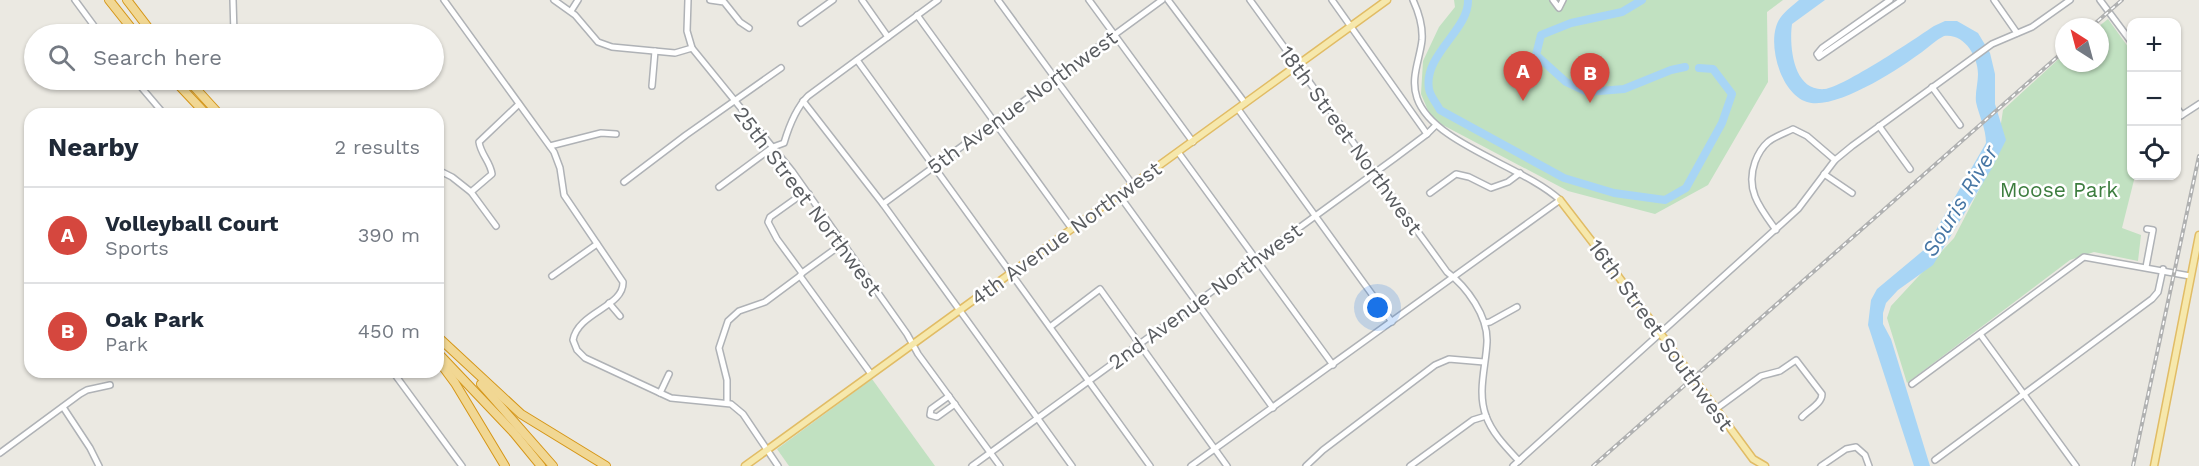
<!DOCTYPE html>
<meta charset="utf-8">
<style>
:root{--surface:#fff;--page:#f6f6f7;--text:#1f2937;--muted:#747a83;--line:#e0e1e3;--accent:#d5473e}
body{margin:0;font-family:"Work Sans",sans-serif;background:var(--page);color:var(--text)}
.controls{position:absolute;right:18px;top:18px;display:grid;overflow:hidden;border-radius:12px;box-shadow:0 2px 4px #0004}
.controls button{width:54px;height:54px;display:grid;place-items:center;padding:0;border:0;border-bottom:2px solid var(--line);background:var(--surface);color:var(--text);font:30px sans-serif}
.compass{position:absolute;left:2055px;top:18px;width:54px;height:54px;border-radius:50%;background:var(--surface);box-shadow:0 2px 4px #0004;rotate:324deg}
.you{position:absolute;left:1378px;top:308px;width:21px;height:21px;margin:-15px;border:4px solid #fff;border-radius:50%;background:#1a73e8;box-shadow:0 0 0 9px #1a73e833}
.badge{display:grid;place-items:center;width:39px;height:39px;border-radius:50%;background:var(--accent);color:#fff;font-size:20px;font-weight:700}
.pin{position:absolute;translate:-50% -50px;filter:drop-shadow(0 2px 3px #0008)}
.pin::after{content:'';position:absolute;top:32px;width:21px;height:18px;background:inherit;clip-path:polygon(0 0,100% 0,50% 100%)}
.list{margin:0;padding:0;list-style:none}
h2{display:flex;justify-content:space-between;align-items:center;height:78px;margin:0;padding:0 24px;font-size:26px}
h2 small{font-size:20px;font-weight:400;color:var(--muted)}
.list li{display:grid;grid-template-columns:39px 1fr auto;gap:18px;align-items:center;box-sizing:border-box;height:96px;padding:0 24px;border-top:2px solid var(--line)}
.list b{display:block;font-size:22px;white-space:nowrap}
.list p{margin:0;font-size:20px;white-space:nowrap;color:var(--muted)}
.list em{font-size:20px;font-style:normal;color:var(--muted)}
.icon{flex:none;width:33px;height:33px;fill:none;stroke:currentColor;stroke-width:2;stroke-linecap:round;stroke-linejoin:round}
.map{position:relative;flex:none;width:2199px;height:466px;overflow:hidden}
.search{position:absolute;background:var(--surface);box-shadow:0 2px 4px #0004;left:24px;top:24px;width:420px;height:66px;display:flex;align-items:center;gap:15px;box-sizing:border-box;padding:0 21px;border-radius:33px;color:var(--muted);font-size:22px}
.panel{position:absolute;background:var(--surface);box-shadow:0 2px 4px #0004;left:24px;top:108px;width:420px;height:270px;border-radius:18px}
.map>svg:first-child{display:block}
</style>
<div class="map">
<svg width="2199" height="466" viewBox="0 0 2199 466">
<rect width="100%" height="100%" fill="#ebe9e2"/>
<g fill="#c1e1c1">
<polygon points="1454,0 1783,0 1767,12 1768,82 1708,185 1655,214 1568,191 1437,122 1429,113 1421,94 1423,61 1439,27 1455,7"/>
<polygon points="2108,19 2131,51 2132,176 2135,176 2122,228 2141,235 2138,261 2094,252 2070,260 1907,383 1887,318 1891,306 1954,238 1996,157 2003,110 2064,54 2064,63 2100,63 2100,27 2098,27"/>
<polygon points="872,379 935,466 789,466 777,449"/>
</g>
<path fill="#a8d5f5" d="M 1799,0 L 1825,0 L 1792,24 C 1789,46 1793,92 1825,89 C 1843,87 1915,39 1934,26 L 1945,21 L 1957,21 L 1978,33 L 1990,53 L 1995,74 L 1995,104 L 2006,140 L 1992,168 L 1933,265 L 1898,290 L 1886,303 L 1883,313 L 1883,324 L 1891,339 L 1930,466 L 1914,466 L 1868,325 L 1871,300 L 1877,289 L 1925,249 L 1986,143 C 1986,128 1979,116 1976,102 C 1975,93 1978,83 1978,74 C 1978,56 1964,33 1944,36 C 1936,40 1930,46 1922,52 C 1899,69 1835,111 1807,102 C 1782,94 1769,50 1776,27 C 1779,15 1790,8 1799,0 Z"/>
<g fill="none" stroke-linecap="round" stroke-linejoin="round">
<g stroke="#a8d5f5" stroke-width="8">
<path d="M 1468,0 C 1469,30 1423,55 1429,89 C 1430,96 1437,104 1440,110 L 1564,178 L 1614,193 L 1665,200 L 1686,188 L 1722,123 L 1732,94 L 1713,69 L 1699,68"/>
<polyline points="1642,0 1622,12 1571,23 1541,35 1536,55 1566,82 1587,92 1624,89 1671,70 1685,67"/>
</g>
<defs>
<g id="minor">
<polyline points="75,0 100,34"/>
<polyline points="233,0 234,34"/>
<path d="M 444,0 L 554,152 L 560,168 L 564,195 L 623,282 C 624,307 578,312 573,340 L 577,350 L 585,358 L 671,398 L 731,404 L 743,414 L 778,466"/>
<polyline points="554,0 575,15 598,42 612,47 675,53 692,48"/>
<polyline points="688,0 687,31 692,48 792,171 907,334 918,354 1000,466"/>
<polyline points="710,0 724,2 740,22 749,28"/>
<polyline points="862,0 888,37"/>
<polyline points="998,0 1133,185"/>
<polyline points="1089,0 1193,142"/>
<polyline points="1168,0 1245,103"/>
<path d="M 1250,0 L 1447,272 C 1467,287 1488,316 1487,342 C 1486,366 1477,392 1486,416 C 1492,433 1506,447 1519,461"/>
<polyline points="1332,0 1427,134"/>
<polyline points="1553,0 1559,8 1563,0"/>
<polyline points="1890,0 1822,48 1817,54 1819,57 1902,0"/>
<polyline points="1994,0 2017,33"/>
<polyline points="2100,0 2132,43"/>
<polyline points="571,11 578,0"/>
<polyline points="917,15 1072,229"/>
<polyline points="801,23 833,0"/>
<polyline points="857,60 1150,466"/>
<polyline points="135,80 164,114"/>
<polyline points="652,86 655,51"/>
<polyline points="1932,87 1960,125"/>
<polyline points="803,101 883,204 1072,466"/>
<polyline points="2176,107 2182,115"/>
<polyline points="1238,109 1392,322"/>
<polyline points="2176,119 2199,104"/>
<polyline points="1879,126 1910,169"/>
<polyline points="550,146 601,133 616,134"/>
<polyline points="1178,152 1333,365"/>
<polyline points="438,170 452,177 471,192"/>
<polyline points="1824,174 1852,193"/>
<polyline points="624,182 686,135 781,68"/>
<path d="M 719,187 L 773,147 L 784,143 C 789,126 796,108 808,96 L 938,0"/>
<polyline points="1430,193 1456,174 1469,177 1491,188 1508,182 1520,173"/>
<polyline points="809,194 798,197 770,217 768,222 777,239 802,273 800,276 871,374"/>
<polyline points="1119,195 1273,408"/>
<polyline points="883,204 1162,0"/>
<path d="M 496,226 L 471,192 L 492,174 C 490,161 481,155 479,142 L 519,104"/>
<path d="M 1776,230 C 1760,208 1745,190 1755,162 C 1758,154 1761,148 1768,142 C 1774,137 1785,133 1793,129 L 1807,136 L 1835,160"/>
<polyline points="2146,267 2153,230 2147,229"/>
<polyline points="802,273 842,244"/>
<polyline points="552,276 597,244"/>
<polyline points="609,303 620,316"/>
<polyline points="1485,323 1490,322 1517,307"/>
<polyline points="1050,327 1100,289 1227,466"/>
<polyline points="1980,334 2076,466"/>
<polyline points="393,372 462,466"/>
<polyline points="1912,384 2084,257 2190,276"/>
<polyline points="660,393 669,374"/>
<polyline points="949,396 931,409 930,415 937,417 955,404"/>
<polyline points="727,403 727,380 719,348 728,321 739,311 765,302 800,276"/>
<polyline points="63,407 90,448 99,466"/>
<path d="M 1716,409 L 1761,376 L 1780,371 L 1796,360 L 1822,394 C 1822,404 1808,410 1802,417"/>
<polyline points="0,453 80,394 87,390 110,385"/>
<polyline points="1935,460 2152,299 2158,292 2163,269"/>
<polyline points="972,466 1395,158 1427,134 1436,125"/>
<path d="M 1191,466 L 1560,200 C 1523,166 1432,143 1417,98 C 1410,78 1420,59 1422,40 C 1423,26 1419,13 1413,0"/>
<polyline points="1306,466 1323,450 1435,365 1449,359 1484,362"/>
<polyline points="1410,466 1473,420 1486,416"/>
<polyline points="1513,466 1798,209 1835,160 1852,146 1992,44 2032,27 2070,0"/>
<polyline points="1821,466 1846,449 1856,447 1865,455 1869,466"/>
</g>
<g id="major">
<polyline points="1560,200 1607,261 1753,459 1765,466"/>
<polyline points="745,466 1387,0"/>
<polyline points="2154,466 2199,235"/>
</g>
<g id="highway">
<polyline points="109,0 136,34"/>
<polyline points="127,0 153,34"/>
<polyline points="174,80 206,114"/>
<polyline points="188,80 219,114"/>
<polyline points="438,337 521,414 606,466"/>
<polyline points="438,353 514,433 541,466"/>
<polyline points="438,360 455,383 505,466"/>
<polyline points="481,384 553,466"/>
</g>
</defs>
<use href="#minor" stroke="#afb2b6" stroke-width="8"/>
<use href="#major" stroke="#e1bc65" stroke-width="9"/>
<use href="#highway" stroke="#d59618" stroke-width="10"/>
<use href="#minor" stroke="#fff" stroke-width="5"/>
<use href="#major" stroke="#f6e8ac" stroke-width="6"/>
<use href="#highway" stroke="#f1d793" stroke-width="8"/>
<defs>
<g id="rail">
<polyline points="2091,27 2122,0"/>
<polyline points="1593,466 2064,51"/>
<polyline points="2133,466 2199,156"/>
</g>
</defs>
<use href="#rail" stroke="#b0b1b1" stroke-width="4"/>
<use href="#rail" stroke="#fff" stroke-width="1.5" stroke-dasharray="4.5" stroke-linecap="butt"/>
</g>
<g text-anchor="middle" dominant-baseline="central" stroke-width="5" stroke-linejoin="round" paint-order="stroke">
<g font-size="21" fill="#5a5d61" stroke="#fff">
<text transform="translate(1022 102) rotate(-36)">5th Avenue Northwest</text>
<text transform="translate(1351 140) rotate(54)">18th Street Northwest</text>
<text transform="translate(808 201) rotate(53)">25th Street Northwest</text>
<text transform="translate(1066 233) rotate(-36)">4th Avenue Northwest</text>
<text transform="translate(1205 296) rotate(-36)">2nd Avenue Northwest</text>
<text transform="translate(1661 335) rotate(54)">16th Street Southwest</text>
</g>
<g font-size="21" fill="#3d7d3f" stroke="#fff">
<text x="2059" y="189">Moose Park</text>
</g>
<g font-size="22" font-style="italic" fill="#4877a5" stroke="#fff">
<text transform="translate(1960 201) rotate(-59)">Souris River</text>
</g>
</g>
</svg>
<div class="controls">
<button>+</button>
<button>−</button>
<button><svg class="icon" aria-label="locate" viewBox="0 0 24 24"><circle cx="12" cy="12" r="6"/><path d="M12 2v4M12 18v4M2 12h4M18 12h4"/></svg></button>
</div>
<svg class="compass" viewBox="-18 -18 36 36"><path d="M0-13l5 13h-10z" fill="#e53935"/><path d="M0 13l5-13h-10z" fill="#747a83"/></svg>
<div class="you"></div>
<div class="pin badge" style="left:1523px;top:101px">A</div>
<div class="pin badge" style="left:1590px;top:103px">B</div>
<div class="search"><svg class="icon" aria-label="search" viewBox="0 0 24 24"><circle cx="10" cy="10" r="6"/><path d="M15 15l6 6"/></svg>Search here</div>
<section class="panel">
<h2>Nearby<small>2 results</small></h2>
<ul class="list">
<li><span class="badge">A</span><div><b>Volleyball Court</b><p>Sports</p></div><em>390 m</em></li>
<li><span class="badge">B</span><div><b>Oak Park</b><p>Park</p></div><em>450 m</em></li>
</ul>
</section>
</div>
